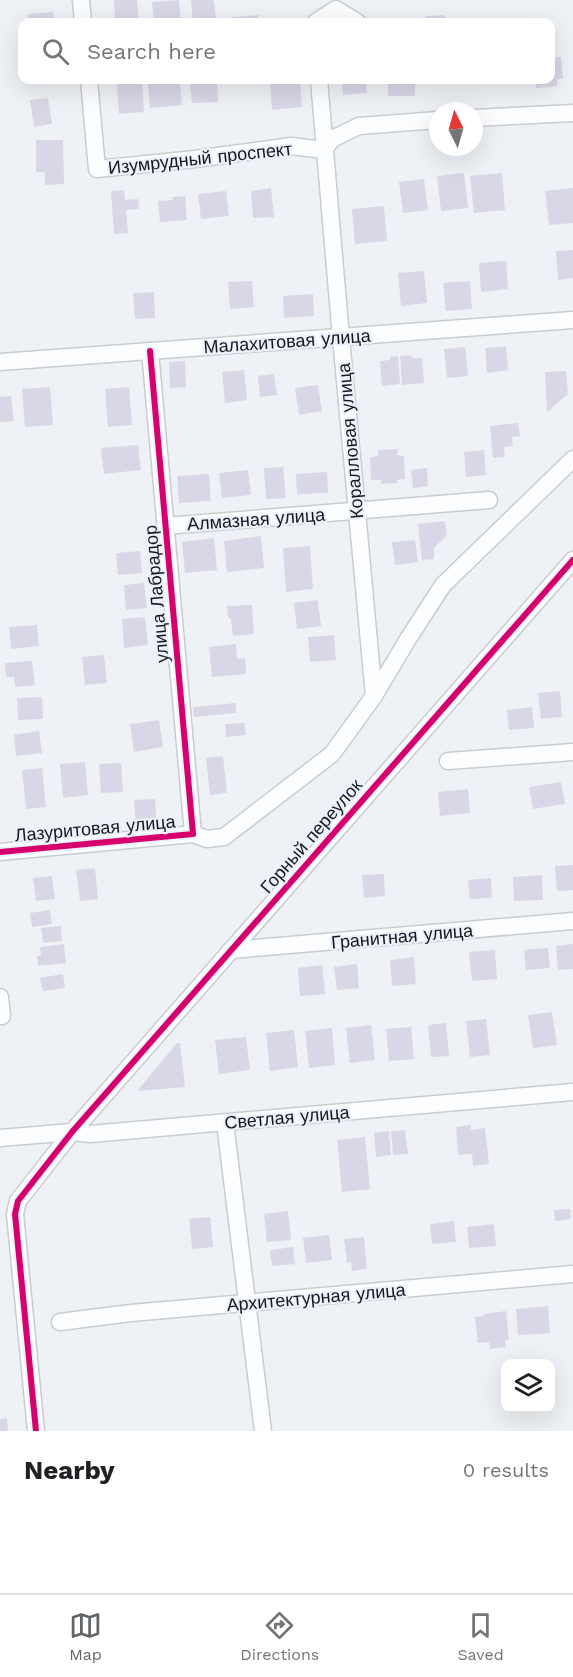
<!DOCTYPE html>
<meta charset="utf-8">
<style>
:root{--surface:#fff;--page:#f6f6f6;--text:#202124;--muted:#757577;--line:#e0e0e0;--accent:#626568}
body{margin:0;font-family:"Work Sans",sans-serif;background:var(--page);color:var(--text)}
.controls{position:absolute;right:18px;bottom:18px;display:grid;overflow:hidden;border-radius:12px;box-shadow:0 6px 24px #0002}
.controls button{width:54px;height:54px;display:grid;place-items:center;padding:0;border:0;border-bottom:2px solid var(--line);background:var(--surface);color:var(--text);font:30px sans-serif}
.compass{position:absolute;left:429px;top:102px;width:54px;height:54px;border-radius:50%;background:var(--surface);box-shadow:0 6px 24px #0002;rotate:355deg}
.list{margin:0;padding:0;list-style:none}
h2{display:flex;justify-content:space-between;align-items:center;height:78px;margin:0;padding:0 24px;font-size:26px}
h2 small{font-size:20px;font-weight:400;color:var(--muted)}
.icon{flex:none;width:33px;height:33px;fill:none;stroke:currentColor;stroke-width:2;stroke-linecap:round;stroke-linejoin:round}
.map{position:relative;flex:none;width:573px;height:1431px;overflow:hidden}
.search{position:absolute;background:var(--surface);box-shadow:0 6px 24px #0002;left:18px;right:18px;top:18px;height:66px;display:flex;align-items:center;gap:15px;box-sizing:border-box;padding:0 21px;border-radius:12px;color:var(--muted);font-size:22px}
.sheet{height:162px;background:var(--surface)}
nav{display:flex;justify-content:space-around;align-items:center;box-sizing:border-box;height:84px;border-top:2px solid var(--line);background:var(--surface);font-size:16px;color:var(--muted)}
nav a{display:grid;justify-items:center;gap:3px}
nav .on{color:var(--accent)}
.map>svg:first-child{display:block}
</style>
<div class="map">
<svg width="573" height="1431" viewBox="0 0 573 1431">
<rect width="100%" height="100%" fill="#eef2f6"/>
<g fill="#d9d7e6">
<polygon points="114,0 137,0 139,22 115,22"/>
<polygon points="179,0 181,22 154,22 152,2"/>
<polygon points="191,0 214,0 216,19 193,21"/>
<polygon points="53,12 54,22 28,22 28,14"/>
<polygon points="258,15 258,22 233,22 232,17"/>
<polygon points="445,15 445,22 425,22 425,16"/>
<polygon points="561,57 563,79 557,79 557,86 536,88 536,80 550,80 550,58"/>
<polygon points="270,80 300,80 302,107 272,110"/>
<polygon points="342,80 366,80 367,93 343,95"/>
<rect x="388" y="80" width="27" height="16"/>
<polygon points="142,81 144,112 119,114 117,83"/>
<polygon points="217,81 218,102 192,103 190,83"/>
<polygon points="180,82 182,105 150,108 148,84"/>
<polygon points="48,98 52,124 34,127 30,100"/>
<polygon points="36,140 63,140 64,184 45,185 45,172 36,172"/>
<polygon points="464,173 468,208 441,211 437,176"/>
<polygon points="502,173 505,210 474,213 470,176"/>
<polygon points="424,179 428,210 403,213 399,182"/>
<polygon points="271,188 274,217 253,218 251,191"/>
<polygon points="573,188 573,223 549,225 545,191"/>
<polygon points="124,190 125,200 138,199 139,209 126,210 128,233 114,234 111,191"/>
<polygon points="226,191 229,216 201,219 198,194"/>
<polygon points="185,196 187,220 160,222 158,201 173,200 172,197"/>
<polygon points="384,206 387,241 355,244 352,209"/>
<polygon points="573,250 573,278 558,280 556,251"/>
<polygon points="506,261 508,289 481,292 479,263"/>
<polygon points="424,271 427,303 401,306 398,273"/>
<polygon points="252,281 254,307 230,309 228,282"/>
<polygon points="470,281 472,309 446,311 443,283"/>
<polygon points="154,292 155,318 135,319 133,293"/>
<polygon points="313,294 314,316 284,318 283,296"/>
<polygon points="506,346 508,370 487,373 485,348"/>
<polygon points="465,347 468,376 447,378 444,349"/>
<polygon points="411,355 412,358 422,358 424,383 402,385 400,356"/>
<polygon points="398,356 400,384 382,386 380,361 390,360 390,357"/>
<polygon points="185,361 186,387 170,388 169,362"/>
<polygon points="244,370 247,400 225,403 222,372"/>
<polygon points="566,371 568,394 547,412 545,372"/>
<polygon points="274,374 277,395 260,397 258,376"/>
<polygon points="318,385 322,411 299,415 295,388"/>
<polygon points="50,387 53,425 25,427 22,389"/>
<polygon points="129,387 132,425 108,427 105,389"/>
<polygon points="11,396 14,421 0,422 0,397"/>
<polygon points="518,423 520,436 512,437 513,446 504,447 505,457 493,458 490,426"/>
<polygon points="138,445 141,470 104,474 101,448"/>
<polygon points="398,449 397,455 404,456 405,479 397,480 397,483 381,484 381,480 371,480 370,457 378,456 378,450"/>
<polygon points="484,450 486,475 466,477 464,452"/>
<polygon points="283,467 286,498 266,499 264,468"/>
<polygon points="427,468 428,486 413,488 411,470"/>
<polygon points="248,470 251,495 222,498 219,473"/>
<polygon points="327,472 328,493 297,494 296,474"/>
<polygon points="209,474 211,501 179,503 177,476"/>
<polygon points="445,521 447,535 434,548 434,559 422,560 418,524"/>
<polygon points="261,536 264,568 227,572 224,541"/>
<polygon points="214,538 217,570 185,573 182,542"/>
<polygon points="415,540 418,562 395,565 392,542"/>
<polygon points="310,546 313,589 286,592 283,548"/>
<polygon points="140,551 142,573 118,575 116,553"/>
<polygon points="144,583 147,608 126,610 124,585"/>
<polygon points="318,600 321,626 297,629 294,603"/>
<polygon points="252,605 254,634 233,636 231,619 228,617 227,606"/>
<polygon points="145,617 148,645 124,648 122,619"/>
<polygon points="37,625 39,646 11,649 9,627"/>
<polygon points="334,635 336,660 310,662 308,637"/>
<polygon points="236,644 237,659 245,658 246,674 212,677 209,647"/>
<polygon points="104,655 107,683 85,685 82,657"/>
<polygon points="32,661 35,685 15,687 14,677 6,677 5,663"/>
<polygon points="560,691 562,717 541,719 538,693"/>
<polygon points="42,697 43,719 18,720 17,698"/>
<polygon points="236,703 236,713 194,717 193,707"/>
<polygon points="532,707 534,728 509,730 507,710"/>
<polygon points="159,720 163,747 134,752 130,724"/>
<polygon points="244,723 246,735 226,737 225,724"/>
<polygon points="39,731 42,753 16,756 14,735"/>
<polygon points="223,756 227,793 210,795 206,758"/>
<polygon points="85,762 88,795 63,798 60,764"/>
<polygon points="121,763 123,792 101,793 99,764"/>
<polygon points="42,768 46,807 26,809 22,770"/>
<polygon points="561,782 565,804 533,809 529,787"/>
<polygon points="468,789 470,813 440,816 438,792"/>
<polygon points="155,799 157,827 136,829 134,800"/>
<polygon points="573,865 573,890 557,891 555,866"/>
<polygon points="95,868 98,899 80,901 76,870"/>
<polygon points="384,874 385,896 364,898 362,875"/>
<polygon points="542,875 543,900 514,901 513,877"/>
<polygon points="52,876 55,899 36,901 33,878"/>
<polygon points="491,878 492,898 470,899 468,880"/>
<polygon points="50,910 52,924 32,927 30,913"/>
<polygon points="61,926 62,941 43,943 41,928"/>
<polygon points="64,944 66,963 38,966 37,956 41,955 40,947"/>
<polygon points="573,944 573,969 558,970 556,946"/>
<polygon points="548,948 550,968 526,970 524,950"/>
<polygon points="495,950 497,979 472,981 469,952"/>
<polygon points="414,957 416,984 392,986 390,960"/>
<polygon points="357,964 359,988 337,990 334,967"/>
<polygon points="322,965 325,994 300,996 298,968"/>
<polygon points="63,974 65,988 43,991 40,978"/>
<polygon points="552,1012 557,1045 533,1048 528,1015"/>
<polygon points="486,1019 490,1055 470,1057 466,1021"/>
<polygon points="446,1023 449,1056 431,1057 428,1025"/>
<polygon points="371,1025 375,1060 350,1063 346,1028"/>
<polygon points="411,1027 414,1059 389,1061 386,1029"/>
<polygon points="332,1028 335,1065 309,1068 305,1031"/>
<polygon points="294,1030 298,1067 270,1071 266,1033"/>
<polygon points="246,1037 250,1070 219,1074 215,1040"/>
<polygon points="177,1043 180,1043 185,1087 140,1091 138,1090"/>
<polygon points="471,1125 471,1130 485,1128 489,1164 473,1166 472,1154 458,1155 456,1127"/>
<polygon points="405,1130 408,1154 393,1155 391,1131"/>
<polygon points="389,1131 391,1155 376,1157 374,1133"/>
<polygon points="365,1137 370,1189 342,1192 337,1140"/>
<polygon points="570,1209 571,1219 555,1221 554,1210"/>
<polygon points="288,1211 291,1240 267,1242 264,1214"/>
<polygon points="210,1217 213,1247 192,1249 189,1219"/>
<polygon points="454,1221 456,1242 432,1244 430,1224"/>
<polygon points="494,1224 496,1246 469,1248 467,1227"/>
<polygon points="329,1235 332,1260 306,1263 303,1238"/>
<polygon points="364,1237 367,1269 352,1271 351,1262 347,1263 344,1239"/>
<polygon points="293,1247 295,1264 272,1266 270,1250"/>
<polygon points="548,1306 550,1333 518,1335 516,1309"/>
<polygon points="506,1311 509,1340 505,1340 506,1347 490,1349 489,1342 478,1343 475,1317 484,1316 484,1314"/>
<polygon points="7,1418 8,1431 0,1431 0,1419"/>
</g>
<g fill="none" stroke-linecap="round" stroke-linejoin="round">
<defs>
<g id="minor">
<polyline points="81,0 83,22"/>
<polyline points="316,22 336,9 357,22"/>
<polyline points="89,80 97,169 195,159 291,146 324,150"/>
<polyline points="319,80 341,338 374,696"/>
<polyline points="474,118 573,113"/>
<polyline points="324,150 332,139 359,126 438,120"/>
<polyline points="150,351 193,834"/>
<polyline points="0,362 573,320"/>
<polyline points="165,526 489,500"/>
<polyline points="448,761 573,752"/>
<polyline points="0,852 193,834 207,839 224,837 332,754 374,696 408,639 443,585 573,459"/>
<polyline points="231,950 573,921"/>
<polyline points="0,997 2,1016"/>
<polyline points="225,1123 263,1431"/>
<polyline points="0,1138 72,1132 90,1134 573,1092"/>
<polyline points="60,1322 131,1313 573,1274"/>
<polyline points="36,1431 15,1214 18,1201 72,1132 573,560"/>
</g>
</defs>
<use href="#minor" stroke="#c9ccd0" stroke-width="19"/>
<use href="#minor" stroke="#fcfdfe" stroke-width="16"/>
<defs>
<g id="cycleway">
<polyline points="0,852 193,834 150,351"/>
<polyline points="36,1431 15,1214 18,1201 72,1132 573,560"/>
</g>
</defs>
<use href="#cycleway" stroke="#ebf1fa" stroke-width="10"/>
<use href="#cycleway" stroke="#d6006c" stroke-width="6"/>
</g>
<g text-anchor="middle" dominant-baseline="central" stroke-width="4.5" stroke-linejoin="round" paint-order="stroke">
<g font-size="18" fill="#16191c" stroke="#ebf1fa">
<text transform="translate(200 158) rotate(-6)">Изумрудный проспект</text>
<text transform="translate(287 341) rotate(-4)">Малахитовая улица</text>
<text transform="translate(350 441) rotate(-95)">Коралловая улица</text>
<text transform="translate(256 519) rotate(-4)">Алмазная улица</text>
<text transform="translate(156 594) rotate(-95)">улица Лабрадор</text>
<text transform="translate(95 828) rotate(-5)">Лазуритовая улица</text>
<text transform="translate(311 836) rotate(-49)">Горный переулок</text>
<text transform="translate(402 936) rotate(-5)">Гранитная улица</text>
<text transform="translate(287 1117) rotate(-5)">Светлая улица</text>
<text transform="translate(316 1297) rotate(-5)">Архитектурная улица</text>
</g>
</g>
</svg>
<div class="controls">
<button><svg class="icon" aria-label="layers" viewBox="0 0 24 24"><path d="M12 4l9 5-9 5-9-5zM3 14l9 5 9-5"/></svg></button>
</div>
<svg class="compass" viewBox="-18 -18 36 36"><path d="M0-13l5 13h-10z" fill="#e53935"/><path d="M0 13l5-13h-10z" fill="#757577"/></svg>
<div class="search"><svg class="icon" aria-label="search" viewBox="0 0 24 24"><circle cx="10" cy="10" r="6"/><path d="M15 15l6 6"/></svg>Search here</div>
</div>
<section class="sheet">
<h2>Nearby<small>0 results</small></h2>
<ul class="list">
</ul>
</section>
<nav>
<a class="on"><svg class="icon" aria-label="map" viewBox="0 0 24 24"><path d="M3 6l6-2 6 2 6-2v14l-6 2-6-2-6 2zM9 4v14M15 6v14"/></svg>Map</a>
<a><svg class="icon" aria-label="directions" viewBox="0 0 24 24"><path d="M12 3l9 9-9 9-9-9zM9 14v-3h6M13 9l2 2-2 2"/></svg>Directions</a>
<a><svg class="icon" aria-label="saved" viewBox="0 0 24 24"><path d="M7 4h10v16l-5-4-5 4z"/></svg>Saved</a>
</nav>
